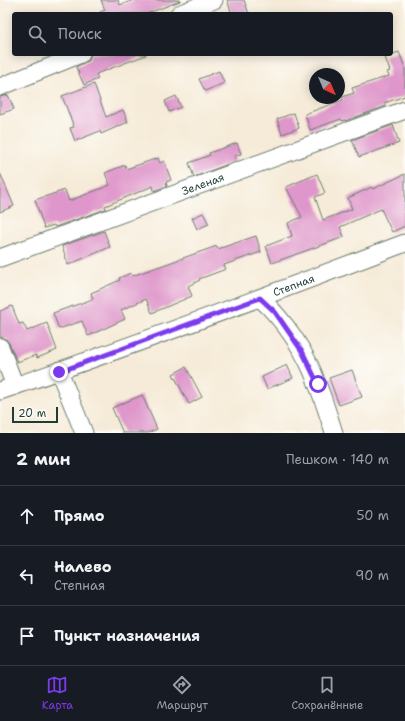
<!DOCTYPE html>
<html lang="ru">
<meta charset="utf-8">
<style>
:root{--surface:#171b24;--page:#20242c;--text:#f1f3f6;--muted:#9ea1a6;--line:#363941;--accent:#7c3aed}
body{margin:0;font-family:"Shantell Sans",sans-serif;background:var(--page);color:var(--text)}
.compass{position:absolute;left:309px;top:68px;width:36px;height:36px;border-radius:50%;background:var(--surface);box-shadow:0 2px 10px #0003;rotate:136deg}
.scale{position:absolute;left:12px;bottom:10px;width:46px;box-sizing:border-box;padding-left:4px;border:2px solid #1f3d34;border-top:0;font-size:11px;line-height:14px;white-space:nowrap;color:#1f3d34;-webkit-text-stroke:3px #fdfcf7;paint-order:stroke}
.stop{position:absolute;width:12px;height:12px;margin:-9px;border:3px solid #7c3aed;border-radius:50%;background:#fff}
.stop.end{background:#7c3aed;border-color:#fff;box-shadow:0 1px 4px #0008}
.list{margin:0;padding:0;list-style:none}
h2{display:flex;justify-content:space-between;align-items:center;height:52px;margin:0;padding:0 16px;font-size:17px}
h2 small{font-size:13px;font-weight:400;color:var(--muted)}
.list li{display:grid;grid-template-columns:26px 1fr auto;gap:12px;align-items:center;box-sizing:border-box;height:60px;padding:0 16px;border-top:1px solid var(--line)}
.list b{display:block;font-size:15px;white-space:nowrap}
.list p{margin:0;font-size:13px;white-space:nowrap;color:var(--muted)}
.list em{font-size:13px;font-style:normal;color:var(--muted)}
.icon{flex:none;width:22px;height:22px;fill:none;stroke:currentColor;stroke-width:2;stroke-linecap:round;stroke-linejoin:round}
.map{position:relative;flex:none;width:405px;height:433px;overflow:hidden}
.search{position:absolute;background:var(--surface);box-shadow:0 2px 10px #0003;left:12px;right:12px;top:12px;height:44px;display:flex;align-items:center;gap:10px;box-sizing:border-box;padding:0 14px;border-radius:4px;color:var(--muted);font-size:15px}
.sheet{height:232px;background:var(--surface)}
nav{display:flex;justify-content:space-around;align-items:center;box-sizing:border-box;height:56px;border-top:1px solid var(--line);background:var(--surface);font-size:11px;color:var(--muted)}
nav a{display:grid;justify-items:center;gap:2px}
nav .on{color:var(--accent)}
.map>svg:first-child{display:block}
</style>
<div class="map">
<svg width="405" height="433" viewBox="0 0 405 433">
<rect width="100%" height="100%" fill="#fdfcf7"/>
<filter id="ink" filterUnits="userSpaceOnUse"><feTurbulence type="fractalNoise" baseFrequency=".025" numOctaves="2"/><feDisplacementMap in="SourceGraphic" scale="8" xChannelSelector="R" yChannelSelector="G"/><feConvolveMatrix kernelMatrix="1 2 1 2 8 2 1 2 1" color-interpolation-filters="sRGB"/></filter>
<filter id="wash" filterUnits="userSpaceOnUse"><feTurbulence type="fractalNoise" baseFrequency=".012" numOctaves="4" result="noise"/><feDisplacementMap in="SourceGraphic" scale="16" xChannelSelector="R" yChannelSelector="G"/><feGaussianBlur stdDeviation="0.9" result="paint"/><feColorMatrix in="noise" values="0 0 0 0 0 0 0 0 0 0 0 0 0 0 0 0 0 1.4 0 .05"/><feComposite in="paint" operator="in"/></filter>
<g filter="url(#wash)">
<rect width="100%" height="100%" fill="#f6ebd8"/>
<g id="blocks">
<g fill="#df97cb">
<polygon points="101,0 118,0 120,5 134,0 180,0 180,1 146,14 100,14 100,12 105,10"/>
<polygon points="227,0 244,0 249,14 232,14"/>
<polygon points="399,52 405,68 405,96 384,103 386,106 345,121 345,120 342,121 341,119 310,130 305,114 343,100 342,97 354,93 352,88 389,76 387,72 390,71 385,57"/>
<polygon points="91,54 146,54 146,55 96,74 98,79 84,85 76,67 89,60"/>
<polygon points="219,71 224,83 205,91 199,79"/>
<polygon points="94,84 106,117 123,110 128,122 101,134 100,131 75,141 70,128 74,127 62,96"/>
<polygon points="8,95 14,109 0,114 0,97"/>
<polygon points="176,96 181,107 169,112 165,101"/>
<polygon points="294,113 299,128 282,134 277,119"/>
<polygon points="393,125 399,143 359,157 352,140"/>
<polygon points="237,143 241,154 234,156 236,161 194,177 189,163 210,155 209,153"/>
<polygon points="158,158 160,163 164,161 171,180 166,182 167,186 154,191 153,186 105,206 106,209 55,227 54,225 44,228 35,200 65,190 69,201 110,185 105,173 125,165 126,169"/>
<polygon points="0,173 14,206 0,212"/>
<polygon points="317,174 325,193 315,197 323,220 352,209 348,198 372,187 373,189 405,174 405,226 392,232 381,209 340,227 344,237 272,263 266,246 292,236 288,223 302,217 286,187"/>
<polygon points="203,213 209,224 197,229 192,218"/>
<polygon points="104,231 110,247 68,265 62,246"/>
<polygon points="256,236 261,252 224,265 226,269 199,279 200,280 188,286 192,296 152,313 146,299 121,310 125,319 88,336 82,321 59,329 53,313 93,299 91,293 120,280 119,278 131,273 132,276 217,246 218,249"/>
<polygon points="12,306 19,324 23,323 27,331 47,323 57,350 37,358 36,355 17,362 9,343 6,339 0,337 0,311"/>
<polygon points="287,365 293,378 267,389 262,377"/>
<polygon points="186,367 202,397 189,404 173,374"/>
<polygon points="352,370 362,397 339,405 329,378"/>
<polygon points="142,395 157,429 148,433 123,433 112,408"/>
</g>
</g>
</g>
<g filter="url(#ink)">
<use href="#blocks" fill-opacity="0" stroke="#6a7a6d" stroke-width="1"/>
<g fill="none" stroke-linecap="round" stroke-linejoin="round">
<defs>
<g id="street">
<polyline points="179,14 214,0"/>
<polyline points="0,87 81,54"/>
<path id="s1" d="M 0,258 L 405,110"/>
<path d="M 260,298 C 285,321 307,353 318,386 C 324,401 329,417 334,433"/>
<polyline points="0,347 15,386"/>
<polyline points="59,371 84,433"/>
<path id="s2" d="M 0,391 C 136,345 271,294 405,243"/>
</g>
</defs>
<use href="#street" stroke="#6a7a6d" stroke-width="19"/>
<use href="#street" stroke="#fff" stroke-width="17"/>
</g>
</g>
<g fill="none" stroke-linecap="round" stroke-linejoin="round" filter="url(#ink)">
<polyline stroke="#7c3aed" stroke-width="5" points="59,372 260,298 275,312 302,351 318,384"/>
</g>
<g text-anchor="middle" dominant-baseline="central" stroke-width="3" stroke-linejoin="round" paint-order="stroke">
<g font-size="11" fill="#1f3d34" stroke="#fdfcf7">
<text stroke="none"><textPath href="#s1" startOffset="216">Зеленая</textPath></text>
<text stroke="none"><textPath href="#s2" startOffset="312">Степная</textPath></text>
</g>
</g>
</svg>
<svg class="compass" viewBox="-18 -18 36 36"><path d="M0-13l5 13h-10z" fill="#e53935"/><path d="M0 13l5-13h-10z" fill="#9ea1a6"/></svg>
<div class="scale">20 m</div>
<div class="stop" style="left:318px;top:384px"></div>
<div class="stop end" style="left:59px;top:372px"></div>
<div class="search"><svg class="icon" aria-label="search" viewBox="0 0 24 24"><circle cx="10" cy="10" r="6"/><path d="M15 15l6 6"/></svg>Поиск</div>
</div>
<section class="sheet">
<h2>2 мин<small>Пешком · 140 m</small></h2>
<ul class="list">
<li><svg class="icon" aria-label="ahead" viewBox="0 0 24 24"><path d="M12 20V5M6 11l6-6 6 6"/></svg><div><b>Прямо</b></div><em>50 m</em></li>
<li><svg class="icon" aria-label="left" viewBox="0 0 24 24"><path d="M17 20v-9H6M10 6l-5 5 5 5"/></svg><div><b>Налево</b><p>Степная</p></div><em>90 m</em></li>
<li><svg class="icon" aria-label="arrive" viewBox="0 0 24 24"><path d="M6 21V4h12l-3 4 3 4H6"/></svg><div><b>Пункт назначения</b></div></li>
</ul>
</section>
<nav>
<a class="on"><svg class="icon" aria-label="map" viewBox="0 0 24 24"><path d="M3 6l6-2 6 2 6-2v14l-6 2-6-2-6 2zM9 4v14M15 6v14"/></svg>Карта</a>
<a><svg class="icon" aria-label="directions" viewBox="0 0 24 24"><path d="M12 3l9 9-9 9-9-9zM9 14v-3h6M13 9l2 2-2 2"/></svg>Маршрут</a>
<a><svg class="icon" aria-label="saved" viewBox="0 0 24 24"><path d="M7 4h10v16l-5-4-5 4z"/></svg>Сохранённые</a>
</nav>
